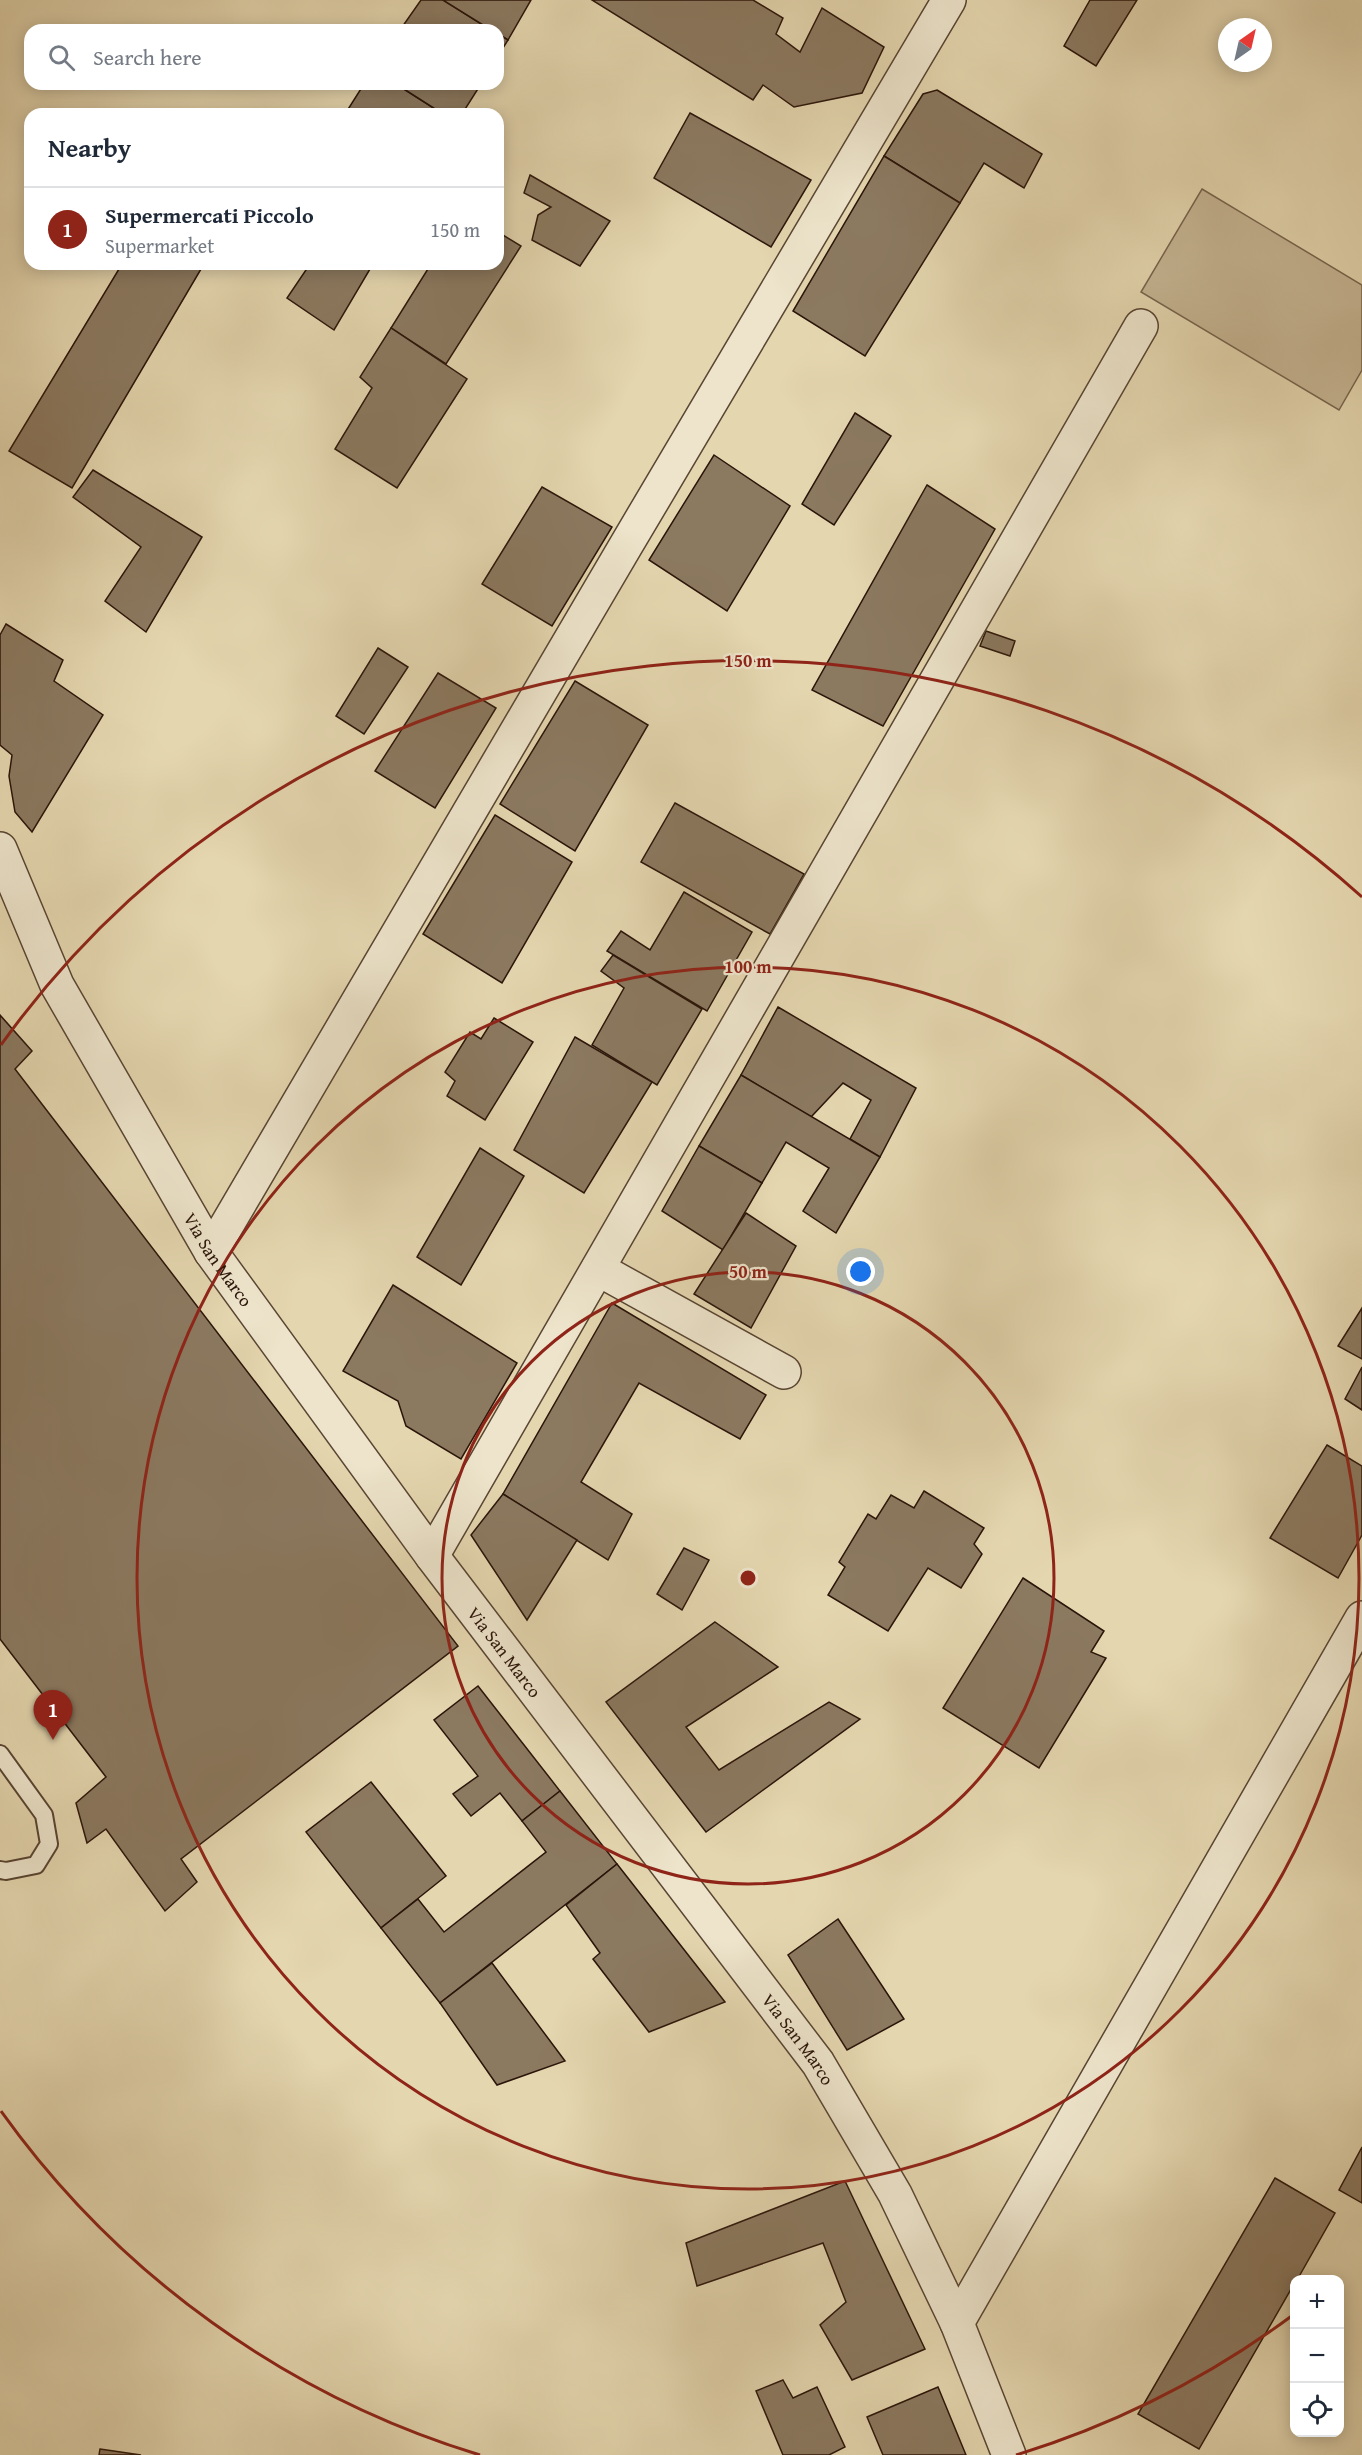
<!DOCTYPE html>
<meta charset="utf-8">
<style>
:root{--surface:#fff;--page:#f6f6f7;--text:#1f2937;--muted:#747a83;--line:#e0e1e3;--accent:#8f2418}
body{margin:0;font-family:"Gentium Book Plus",serif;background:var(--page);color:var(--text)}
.controls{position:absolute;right:18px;bottom:18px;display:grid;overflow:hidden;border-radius:12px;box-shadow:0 3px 15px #0003}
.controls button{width:54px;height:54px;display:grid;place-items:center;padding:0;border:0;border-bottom:2px solid var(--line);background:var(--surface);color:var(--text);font:30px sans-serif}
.compass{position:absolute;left:1218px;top:18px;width:54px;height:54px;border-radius:50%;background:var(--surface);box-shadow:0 3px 15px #0003;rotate:34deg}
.you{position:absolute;left:861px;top:1272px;width:21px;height:21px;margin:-15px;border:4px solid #fff;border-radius:50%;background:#1a73e8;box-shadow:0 0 0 9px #1a73e833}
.badge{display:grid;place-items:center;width:39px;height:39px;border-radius:50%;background:var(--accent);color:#fff;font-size:20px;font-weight:700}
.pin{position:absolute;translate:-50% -50px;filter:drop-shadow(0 2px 3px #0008)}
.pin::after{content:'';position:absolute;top:32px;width:21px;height:18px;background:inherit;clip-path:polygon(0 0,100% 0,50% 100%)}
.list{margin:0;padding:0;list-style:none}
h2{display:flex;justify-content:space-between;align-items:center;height:78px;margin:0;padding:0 24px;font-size:26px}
h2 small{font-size:20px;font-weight:400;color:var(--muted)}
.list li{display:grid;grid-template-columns:39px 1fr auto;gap:18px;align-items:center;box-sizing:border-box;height:84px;padding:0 24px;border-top:2px solid var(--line)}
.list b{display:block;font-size:22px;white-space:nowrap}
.list p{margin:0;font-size:20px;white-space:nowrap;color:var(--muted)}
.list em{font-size:20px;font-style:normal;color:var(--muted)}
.icon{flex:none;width:33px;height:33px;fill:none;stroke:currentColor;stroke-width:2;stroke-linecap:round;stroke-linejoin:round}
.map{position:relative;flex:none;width:1362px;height:2455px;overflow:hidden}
.search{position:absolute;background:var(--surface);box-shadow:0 3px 15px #0003;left:24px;top:24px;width:480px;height:66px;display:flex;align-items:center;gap:15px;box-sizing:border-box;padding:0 21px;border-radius:18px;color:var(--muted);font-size:22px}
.panel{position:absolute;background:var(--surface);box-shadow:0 3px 15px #0003;left:24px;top:108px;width:480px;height:162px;border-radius:18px}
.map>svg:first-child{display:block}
</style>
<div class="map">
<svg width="1362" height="2455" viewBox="0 0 1362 2455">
<rect width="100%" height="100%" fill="#e4d6af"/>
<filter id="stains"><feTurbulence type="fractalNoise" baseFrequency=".00333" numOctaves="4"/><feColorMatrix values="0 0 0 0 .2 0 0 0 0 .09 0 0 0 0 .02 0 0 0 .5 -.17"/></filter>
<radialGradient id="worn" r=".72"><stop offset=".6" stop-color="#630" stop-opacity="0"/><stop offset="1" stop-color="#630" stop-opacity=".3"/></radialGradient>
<polygon fill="#c5b593" stroke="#78654e" stroke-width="1.5" points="1202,189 1362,285 1362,370 1339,410 1141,292"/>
<g fill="#8b7960" stroke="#2b150a" stroke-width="1.5">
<polygon points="421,0 443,0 491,30 400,30"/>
<polygon points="443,0 531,0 508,40 498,34 498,30 491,30"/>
<polygon points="592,0 753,0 783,18 776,34 800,52 822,8 884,47 862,93 794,107 763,85 753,100"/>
<polygon points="1090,0 1137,0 1096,66 1064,46"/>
<polygon points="498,34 508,40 498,56"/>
<polygon points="364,84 396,84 443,114 345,114"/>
<polygon points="396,84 481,84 462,114 443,114"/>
<polygon points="937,90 1042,154 1024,188 984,163 960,203 884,156 923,94"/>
<polygon points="690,113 811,180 771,247 654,178"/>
<polygon points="884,156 960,203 865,356 793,311"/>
<polygon points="530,175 610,221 580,266 532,240 538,215 551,207 524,193"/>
<polygon points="498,232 521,246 446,364 391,328 431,264 498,264"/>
<polygon points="122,264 204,264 72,488 9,451"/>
<polygon points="310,264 373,264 334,330 287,298"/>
<polygon points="391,328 467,379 397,488 335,449 372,388 360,377"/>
<polygon points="855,413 891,436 834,525 802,504"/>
<polygon points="714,455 790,506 727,611 649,560"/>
<polygon points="93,470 202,537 146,632 105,601 141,547 73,497"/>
<polygon points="927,485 995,529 883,726 812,690"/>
<polygon points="542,487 612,527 552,626 482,584"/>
<polygon points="6,624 63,660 54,681 103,715 32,832 15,812 9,776 12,755 0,745 0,635"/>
<polygon points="986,631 1015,641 1010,656 980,646"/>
<polygon points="378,648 408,667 364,734 336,716"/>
<polygon points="438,673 496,708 435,808 375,771"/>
<polygon points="575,681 648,725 575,851 500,804"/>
<polygon points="675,803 804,874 770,934 641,862"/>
<polygon points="495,815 572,862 502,983 423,934"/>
<polygon points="684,892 752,932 707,1011 607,951 621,931 650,950"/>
<polygon points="613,955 702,1009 657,1085 592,1045 624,988 601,971"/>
<polygon points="778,1007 916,1088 880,1157 850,1139 871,1100 843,1083 811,1117 741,1075"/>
<polygon points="0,1015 32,1051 15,1069 458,1646 181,1859 197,1882 165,1911 106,1829 87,1843 76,1803 106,1777 0,1639"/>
<polygon points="494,1018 533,1042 485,1120 447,1096 455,1081 445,1072 470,1032 481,1039"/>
<polygon points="575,1037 652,1082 584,1193 514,1150"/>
<polygon points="741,1075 880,1157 836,1233 803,1211 829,1168 786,1142 762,1183 699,1146"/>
<polygon points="699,1146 762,1183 723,1250 662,1211"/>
<polygon points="480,1148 524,1176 461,1285 417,1257"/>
<polygon points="746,1213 796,1246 751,1328 694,1294"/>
<polygon points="393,1285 517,1363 461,1459 406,1426 398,1401 343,1371"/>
<polygon points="612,1303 766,1395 740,1439 639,1383 581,1482 632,1514 608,1560 503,1494"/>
<polygon points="1362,1308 1362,1359 1338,1346"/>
<polygon points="1362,1367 1362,1410 1345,1399"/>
<polygon points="1327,1445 1362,1466 1362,1535 1338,1578 1270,1538"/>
<polygon points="924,1491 984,1528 974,1544 982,1554 961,1588 928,1568 888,1631 828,1595 845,1567 839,1562 868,1514 876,1519 891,1495 914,1508"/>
<polygon points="503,1494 577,1540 527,1620 471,1535"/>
<polygon points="684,1548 709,1560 682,1610 657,1594"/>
<polygon points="1023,1578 1104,1631 1091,1652 1106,1658 1039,1768 943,1708"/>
<polygon points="715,1622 778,1667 686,1727 719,1770 829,1702 860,1719 706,1832 606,1702"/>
<polygon points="478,1686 560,1791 522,1821 500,1793 471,1816 453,1794 478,1776 434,1720"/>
<polygon points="371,1782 446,1876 381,1928 306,1832"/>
<polygon points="560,1791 617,1864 440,2003 381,1928 418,1899 444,1932 546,1852 522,1821"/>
<polygon points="617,1864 725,2002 649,2032 593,1959 600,1953 566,1905"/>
<polygon points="838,1919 904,2019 847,2050 788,1955"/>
<polygon points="492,1963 565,2061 497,2085 440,2003"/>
<polygon points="1362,2147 1362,2203 1339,2190"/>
<polygon points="1275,2178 1335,2213 1297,2280 1294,2280 1294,2284 1199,2449 1138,2414"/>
<polygon points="845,2181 925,2349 852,2380 820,2325 846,2302 823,2243 697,2286 686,2243"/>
<polygon points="783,2380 793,2398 817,2387 845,2447 829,2455 783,2455 756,2391"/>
<polygon points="938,2387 966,2455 883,2455 867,2417"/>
<polygon points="100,2449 141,2455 99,2455"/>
</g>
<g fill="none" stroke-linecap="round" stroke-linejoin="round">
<defs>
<polyline id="service" points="0,1754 44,1815 49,1844 36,1865 6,1871 0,1870"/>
<g id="minor">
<polyline points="211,1252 625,547 949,0"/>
<polyline points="598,1269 784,1372"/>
<polyline points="432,1556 1141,326"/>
<polyline points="957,2323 1362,1618"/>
</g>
<g id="tertiary">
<path id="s1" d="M 0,849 L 57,985 L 211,1252 L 432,1556 L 818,2063 L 895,2194 L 957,2323 L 1009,2455"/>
</g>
</defs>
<use href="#service" stroke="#594533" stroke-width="20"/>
<use href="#minor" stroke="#594533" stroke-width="36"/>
<use href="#tertiary" stroke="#594533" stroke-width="36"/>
<use href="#service" stroke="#ede4cb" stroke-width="16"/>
<use href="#minor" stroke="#ede4cb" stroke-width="33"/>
<use href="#tertiary" stroke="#ede4cb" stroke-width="33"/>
</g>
<g fill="none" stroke="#8f2418" stroke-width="3">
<circle cx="748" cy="1578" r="306"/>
<circle cx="748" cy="1578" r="611"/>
<path d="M1293 2315A917 917 0 0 1 1016 2455M480 2455A917 917 0 0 1 1 2111M1 1045A917 917 0 0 1 1362 897"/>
</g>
<g text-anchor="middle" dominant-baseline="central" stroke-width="4.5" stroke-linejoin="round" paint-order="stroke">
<g font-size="18" fill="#2b150a" stroke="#ede4cb">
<text stroke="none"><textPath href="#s1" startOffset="466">Via San Marco</textPath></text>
<text stroke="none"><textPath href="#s1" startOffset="952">Via San Marco</textPath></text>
<text stroke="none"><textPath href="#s1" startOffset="1438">Via San Marco</textPath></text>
</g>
</g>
<circle cx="748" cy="1578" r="9" fill="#8f2418" stroke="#ede4cb" stroke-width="3"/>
<g font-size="18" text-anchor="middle" font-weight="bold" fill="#8f2418" stroke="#ede4cb" stroke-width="4.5" stroke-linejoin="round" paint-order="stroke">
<text x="748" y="667">150 m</text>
<text x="748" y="973">100 m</text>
<text x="748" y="1278">50 m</text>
</g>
<rect width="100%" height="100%" filter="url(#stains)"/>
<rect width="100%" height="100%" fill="url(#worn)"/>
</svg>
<div class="controls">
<button>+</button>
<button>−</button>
<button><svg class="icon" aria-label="locate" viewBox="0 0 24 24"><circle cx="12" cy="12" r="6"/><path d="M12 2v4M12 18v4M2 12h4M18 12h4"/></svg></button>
</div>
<svg class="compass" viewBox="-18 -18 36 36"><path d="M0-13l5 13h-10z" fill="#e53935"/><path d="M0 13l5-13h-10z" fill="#747a83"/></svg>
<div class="you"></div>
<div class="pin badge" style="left:53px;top:1740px">1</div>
<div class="search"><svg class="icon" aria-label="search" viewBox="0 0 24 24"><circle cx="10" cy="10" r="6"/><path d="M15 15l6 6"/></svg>Search here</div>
<section class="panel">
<h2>Nearby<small></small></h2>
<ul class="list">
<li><span class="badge">1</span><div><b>Supermercati Piccolo</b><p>Supermarket</p></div><em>150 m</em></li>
</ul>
</section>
</div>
